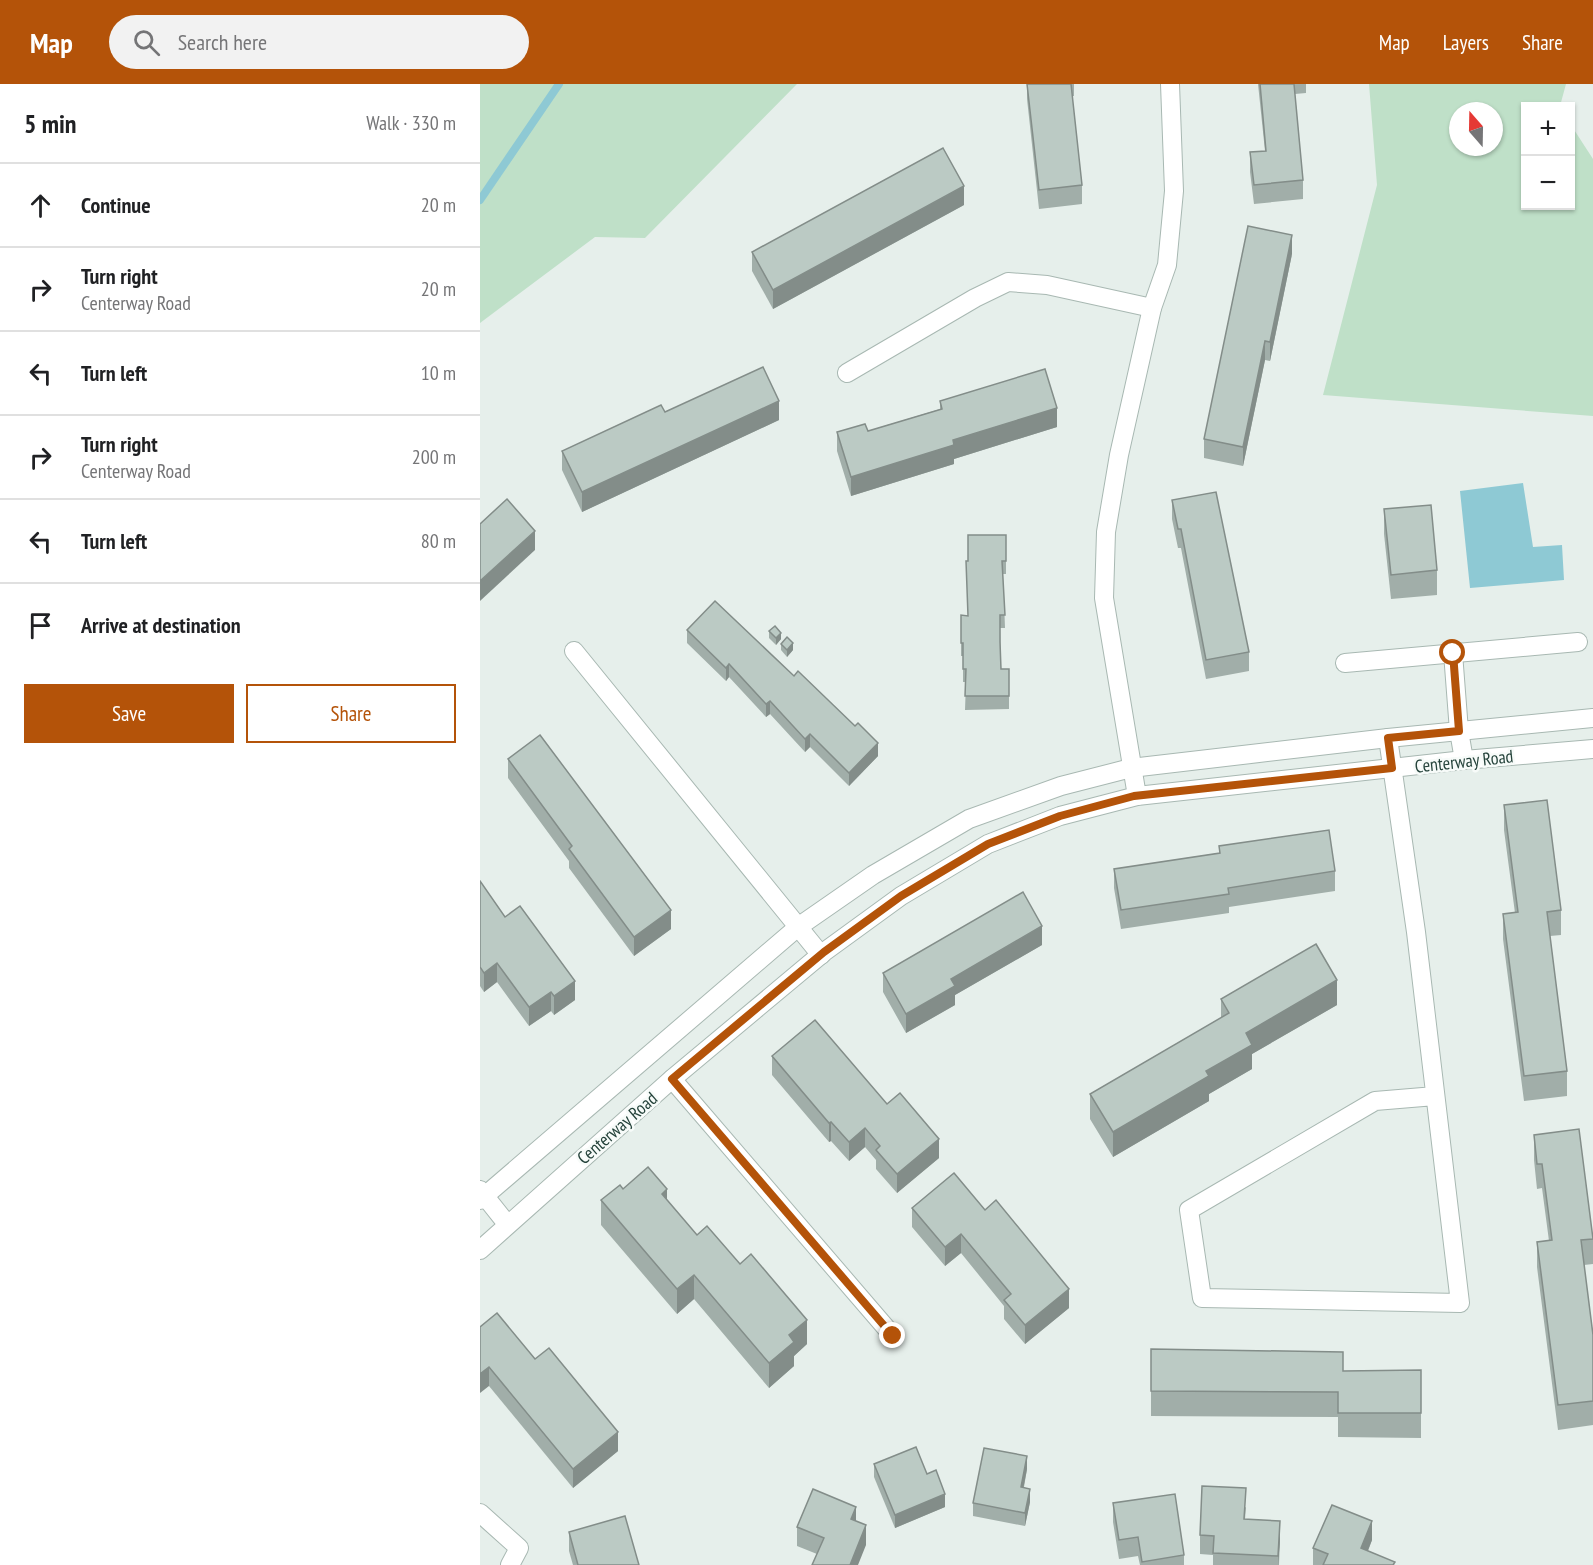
<!DOCTYPE html>
<meta charset="utf-8">
<style>
:root{--surface:#fff;--page:#f2f2f2;--text:#202124;--muted:#757577;--line:#e0e0e0;--accent:#b45309}
body{margin:0;font-family:"PT Sans Narrow",sans-serif;background:var(--page);color:var(--text)}
.controls{position:absolute;right:18px;top:18px;display:grid;overflow:hidden;border-radius:0px;box-shadow:0 2px 4px #0004}
.controls button{width:54px;height:54px;display:grid;place-items:center;padding:0;border:0;border-bottom:2px solid var(--line);background:var(--surface);color:var(--text);font:30px sans-serif}
.compass{position:absolute;left:969px;top:18px;width:54px;height:54px;border-radius:50%;background:var(--surface);box-shadow:0 2px 4px #0004;rotate:340deg}
.stop{position:absolute;width:18px;height:18px;margin:-14px;border:4px solid #b45309;border-radius:50%;background:#fff}
.stop.end{background:#b45309;border-color:#fff;box-shadow:0 2px 6px #0008}
.list{margin:0;padding:0;list-style:none}
h2{display:flex;justify-content:space-between;align-items:center;height:78px;margin:0;padding:0 24px;font-size:26px}
h2 small{font-size:20px;font-weight:400;color:var(--muted)}
.list li{display:grid;grid-template-columns:39px 1fr auto;gap:18px;align-items:center;box-sizing:border-box;height:84px;padding:0 24px;border-top:2px solid var(--line)}
.list b{display:block;font-size:22px;white-space:nowrap}
.list p{margin:0;font-size:20px;white-space:nowrap;color:var(--muted)}
.list em{font-size:20px;font-style:normal;color:var(--muted)}
.actions{display:flex;gap:12px;padding:18px 24px}
.actions a{flex:1;padding:14px 0;border:2px solid var(--accent);border-radius:0px;text-align:center;font-size:21px;color:var(--accent)}
.actions .main{background:var(--accent);color:#fff}
.icon{flex:none;width:33px;height:33px;fill:none;stroke:currentColor;stroke-width:2;stroke-linecap:round;stroke-linejoin:round}
.map{position:relative;flex:none;width:1113px;height:1481px;overflow:hidden}
header{display:flex;align-items:center;gap:36px;box-sizing:border-box;height:84px;padding:0 30px;background:var(--accent);color:#fff}
header strong{font-size:28px}
nav{display:flex;gap:33px;margin-inline-start:auto;font-size:21px}
.search{width:420px;height:54px;background:var(--page);display:flex;align-items:center;gap:15px;box-sizing:border-box;padding:0 21px;border-radius:33px;color:var(--muted);font-size:22px}
main{display:flex}
aside{flex:1;background:var(--surface)}
.map>svg:first-child{display:block}
</style>
<header>
<strong>Map</strong>
<div class="search"><svg class="icon" aria-label="search" viewBox="0 0 24 24"><circle cx="10" cy="10" r="6"/><path d="M15 15l6 6"/></svg>Search here</div>
<nav><a>Map</a><a>Layers</a><a>Share</a></nav>
</header>
<main>
<aside>
<h2>5 min<small>Walk · 330 m</small></h2>
<ul class="list">
<li><svg class="icon" aria-label="ahead" viewBox="0 0 24 24"><path d="M12 20V5M6 11l6-6 6 6"/></svg><div><b>Continue</b></div><em>20 m</em></li>
<li><svg class="icon" aria-label="right" viewBox="0 0 24 24"><path d="M7 20v-9h11M14 6l5 5-5 5"/></svg><div><b>Turn right</b><p>Centerway Road</p></div><em>20 m</em></li>
<li><svg class="icon" aria-label="left" viewBox="0 0 24 24"><path d="M17 20v-9H6M10 6l-5 5 5 5"/></svg><div><b>Turn left</b></div><em>10 m</em></li>
<li><svg class="icon" aria-label="right" viewBox="0 0 24 24"><path d="M7 20v-9h11M14 6l5 5-5 5"/></svg><div><b>Turn right</b><p>Centerway Road</p></div><em>200 m</em></li>
<li><svg class="icon" aria-label="left" viewBox="0 0 24 24"><path d="M17 20v-9H6M10 6l-5 5 5 5"/></svg><div><b>Turn left</b></div><em>80 m</em></li>
<li><svg class="icon" aria-label="arrive" viewBox="0 0 24 24"><path d="M6 21V4h12l-3 4 3 4H6"/></svg><div><b>Arrive at destination</b></div></li>
</ul>
<div class="actions"><a class="main">Save</a><a>Share</a></div>
</aside>
<div class="map">
<svg width="1113" height="1481" viewBox="0 0 1113 1481">
<rect width="100%" height="100%" fill="#e6efeb"/>
<g fill="#bfe0c8" fill-rule="evenodd">
<polygon points="0,0 317,0 165,154 115,153 0,239"/>
<path d="M 889,0 L 1086,0 L 1080,22 L 1046,22 L 1046,122 L 1090,122 L 1091,41 L 1113,75 L 1113,332 L 843,311 L 897,101 ZM 978,27 L 1014,27 L 1014,63 L 978,63 Z"/>
</g>
<polygon fill="#8ec9d4" points="1043,399 1053,463 1082,461 1084,496 990,504 980,407"/>
<g fill="none" stroke-linecap="round" stroke-linejoin="round">
<polyline stroke="#8ec9d4" stroke-width="8" points="0,116 79,0"/>
<defs>
<g id="minor">
<polyline points="367,289 495,214 528,198 567,201 672,224"/>
<polyline points="94,567 341,871"/>
<polyline points="973,569 979,647 984,676"/>
<polyline points="865,579 1098,558"/>
<polyline points="908,654 936,848 980,1219 722,1214 709,1126 895,1017 955,1012"/>
<polyline points="657,712 624,514 626,448 639,371 672,224 687,181 694,107 690,0"/>
<polyline points="192,995 413,1252"/>
<polyline points="0,1106 27,1140"/>
<polyline points="0,1116 318,843 393,791 489,735 581,702 651,684 908,654 1113,634"/>
<polyline points="0,1166 192,995 344,868 421,812 508,760 580,732 657,712 984,676 1113,665"/>
<polyline points="0,1429 39,1464 30,1481"/>
</g>
</defs>
<use href="#minor" stroke="#a8b8b2" stroke-width="20"/>
<use href="#minor" stroke="#fff" stroke-width="18"/>
</g>
<g fill="#a1aea9">
<polygon points="547,0 594,0 594,12 592,12 602,101 602,120 559,125 547,15"/>
<polygon points="778,0 826,0 826,9 815,10 823,96 823,115 774,120 770,88 770,68 785,67"/>
<polygon points="484,121 293,225 272,187 272,168"/>
<polygon points="812,170 790,277 785,276 763,382 724,374 724,355"/>
<polygon points="460,317 577,343 474,375 474,380 371,412 357,367 357,348 388,347 460,325"/>
<polygon points="185,328 299,336 102,428 82,386 82,367"/>
<polygon points="692,416 769,568 769,587 726,595 701,464 698,464 692,435"/>
<polygon points="904,425 957,486 957,511 911,515 904,450"/>
<polygon points="526,451 526,490 523,490 525,544 520,544 521,585 529,585 529,625 485,626 486,598 483,598 483,572 481,572 481,531 488,532 488,477"/>
<polygon points="207,546 398,672 369,702 330,663 325,668 290,630 286,633 249,593 246,597 207,559"/>
<polygon points="289,547 301,555 296,561 289,554"/>
<polygon points="301,560 313,566 307,573 301,566"/>
<polygon points="28,675 191,845 154,872 89,784 89,777 28,694"/>
<polygon points="1024,721 1081,826 1081,851 1070,852 1087,987 1087,1012 1044,1017 1023,855 1023,830 1035,829 1024,746"/>
<polygon points="739,762 855,787 855,807 749,823 749,829 641,845 634,804 634,785 739,769"/>
<polygon points="0,797 25,833 95,916 74,931 71,927 49,942 17,898 4,908 0,902"/>
<polygon points="562,861 475,911 475,921 426,949 403,908 403,889"/>
<polygon points="741,915 857,921 772,970 772,985 729,1010 729,1017 633,1073 610,1035 610,1010 741,934"/>
<polygon points="292,972 407,1020 459,1074 417,1109 396,1085 396,1076 385,1063 369,1077 351,1057 349,1058 292,991"/>
<polygon points="1054,1051 1113,1155 1113,1180 1104,1181 1113,1251 1113,1341 1078,1346 1057,1183 1057,1158 1069,1157 1062,1104 1057,1105 1054,1076"/>
<polygon points="143,1105 187,1116 217,1151 327,1260 314,1272 314,1282 289,1304 214,1215 197,1230 121,1141 121,1116"/>
<polygon points="432,1124 505,1126 589,1224 545,1260 524,1235 524,1222 481,1169 465,1182 432,1143"/>
<polygon points="0,1243 55,1275 138,1367 93,1404 9,1302"/>
<polygon points="671,1265 863,1287 941,1286 941,1354 858,1353 858,1333 671,1332"/>
<polygon points="394,1380 447,1390 465,1423 415,1444 394,1393"/>
<polygon points="547,1385 544,1403 550,1418 545,1442 493,1432 493,1419"/>
<polygon points="633,1419 704,1471 704,1481 660,1481 658,1472 639,1475 633,1438"/>
<polygon points="766,1423 765,1435 800,1456 799,1481 733,1481 733,1471 720,1470 720,1451"/>
<polygon points="376,1437 386,1461 337,1470 317,1462 317,1443"/>
<polygon points="89,1448 159,1481 93,1481 89,1467"/>
<polygon points="892,1456 888,1467 915,1481 833,1481 833,1464"/>
</g>
<g fill="#838d89">
<polygon points="484,102 484,121 293,225 293,206"/>
<polygon points="812,151 812,170 790,277 790,258"/>
<polygon points="785,257 785,276 763,382 763,363"/>
<polygon points="299,317 299,336 102,428 102,408"/>
<polygon points="577,324 577,343 474,375 474,380 371,412 371,393 473,356"/>
<polygon points="55,447 55,466 0,517 0,497"/>
<polygon points="301,549 301,555 296,561 296,554"/>
<polygon points="313,559 313,566 307,573 307,566"/>
<polygon points="249,580 249,593 246,597 246,584"/>
<polygon points="290,617 290,630 286,633 286,620"/>
<polygon points="330,650 330,663 325,668 325,655"/>
<polygon points="398,659 398,672 369,702 369,689"/>
<polygon points="191,826 191,845 154,872 154,853"/>
<polygon points="562,842 562,861 475,911 475,921 426,949 426,930 471,895"/>
<polygon points="17,879 17,898 4,908 4,889"/>
<polygon points="857,896 857,921 772,970 772,985 729,1010 729,1017 633,1073 633,1048 726,987 766,949"/>
<polygon points="95,897 95,916 74,931 74,912"/>
<polygon points="71,908 71,927 49,942 49,923"/>
<polygon points="351,1038 351,1057 349,1058 349,1039"/>
<polygon points="385,1044 385,1063 369,1077 369,1058"/>
<polygon points="459,1055 459,1074 417,1109 417,1090"/>
<polygon points="187,1105 187,1130 182,1110"/>
<polygon points="481,1150 481,1169 465,1182 465,1163"/>
<polygon points="214,1191 214,1215 197,1230 197,1205"/>
<polygon points="589,1205 589,1224 545,1260 545,1241"/>
<polygon points="327,1236 327,1260 314,1272 314,1282 289,1304 289,1279 309,1251"/>
<polygon points="9,1283 9,1302 0,1309 0,1290"/>
<polygon points="138,1348 138,1367 93,1404 93,1385"/>
<polygon points="547,1372 547,1385 541,1416 541,1403"/>
<polygon points="550,1405 550,1418 545,1442 545,1429"/>
<polygon points="465,1410 465,1423 415,1444 415,1431"/>
<polygon points="376,1423 376,1442 371,1435"/>
<polygon points="800,1437 800,1456 798,1481 798,1472"/>
<polygon points="892,1437 892,1456 882,1481 881,1464"/>
<polygon points="386,1441 386,1461 378,1481 370,1481"/>
</g>
<g fill="#bbcac4" stroke="#838d89" stroke-width="1.5">
<polygon points="547,0 591,0 602,101 559,106"/>
<polygon points="780,0 814,0 823,96 774,101 770,68 786,67"/>
<polygon points="463,64 484,102 293,206 272,168"/>
<polygon points="768,142 812,151 790,258 785,257 763,363 724,355"/>
<polygon points="283,283 299,317 102,408 82,367 181,321 185,328"/>
<polygon points="565,285 577,324 473,356 474,361 371,393 357,348 385,340 388,347 462,325 460,317"/>
<polygon points="736,408 769,568 726,576 701,445 698,445 692,416"/>
<polygon points="27,415 55,447 0,497 0,440"/>
<polygon points="951,421 957,486 911,491 904,425"/>
<polygon points="488,451 526,451 526,477 522,477 525,531 520,531 520,558 521,585 529,585 529,612 485,612 486,585 483,585 483,559 481,559 481,531 488,532 486,477 488,477"/>
<polygon points="235,517 314,592 318,587 375,642 378,639 398,659 369,689 330,650 325,655 290,617 286,620 249,580 246,584 207,546"/>
<polygon points="295,542 301,549 296,554 289,547"/>
<polygon points="307,553 313,559 307,566 301,560"/>
<polygon points="60,651 191,826 154,853 89,765 92,762 28,675"/>
<polygon points="1067,716 1081,826 1067,828 1087,987 1044,992 1023,830 1038,828 1024,721"/>
<polygon points="849,746 855,787 748,804 749,810 641,826 634,785 740,769 739,762"/>
<polygon points="0,797 25,833 40,822 95,897 74,912 71,908 49,923 17,879 4,889 0,883"/>
<polygon points="543,808 562,842 471,895 475,902 426,930 403,889"/>
<polygon points="836,860 857,896 766,949 772,961 726,987 729,992 633,1048 610,1010 749,929 741,915"/>
<polygon points="335,936 407,1020 420,1009 459,1055 417,1090 396,1066 400,1062 385,1044 369,1058 351,1038 349,1039 292,972"/>
<polygon points="1099,1045 1113,1155 1101,1156 1113,1251 1113,1317 1078,1321 1057,1158 1072,1156 1062,1080 1057,1080 1054,1051"/>
<polygon points="168,1083 187,1105 182,1110 217,1151 227,1142 260,1180 271,1170 327,1236 309,1251 314,1258 289,1279 214,1191 197,1205 121,1116 140,1101 143,1105"/>
<polygon points="474,1089 505,1126 516,1116 589,1205 545,1241 524,1216 531,1210 481,1150 465,1163 432,1124"/>
<polygon points="17,1229 55,1275 69,1264 138,1348 93,1385 9,1283 0,1290 0,1243"/>
<polygon points="671,1265 863,1268 863,1287 941,1286 941,1329 858,1329 858,1308 671,1307"/>
<polygon points="436,1363 447,1390 456,1386 465,1410 415,1431 394,1380"/>
<polygon points="504,1364 547,1372 541,1403 550,1405 545,1429 493,1419"/>
<polygon points="722,1402 766,1404 764,1435 800,1437 798,1472 733,1469 734,1452 720,1451"/>
<polygon points="333,1405 376,1423 371,1435 386,1441 370,1481 332,1481 344,1454 317,1443"/>
<polygon points="695,1410 704,1471 662,1478 658,1453 639,1456 633,1419"/>
<polygon points="852,1421 892,1437 881,1464 915,1478 913,1481 843,1481 848,1470 833,1464"/>
<polygon points="145,1432 159,1481 98,1481 89,1448"/>
</g>
<g fill="none" stroke-linecap="round" stroke-linejoin="round">
<polyline stroke="#b45309" stroke-width="8" points="413,1252 192,995 344,868 421,812 508,760 580,732 654,712 912,684 908,654 979,647 973,569"/>
</g>
<g text-anchor="middle" dominant-baseline="central" stroke-width="5" stroke-linejoin="round" paint-order="stroke">
<g font-size="18" fill="#24423a" stroke="#f7fbf9">
<text transform="translate(984 677) rotate(-6)">Centerway Road</text>
<text transform="translate(137 1044) rotate(-41)">Centerway Road</text>
</g>
</g>
</svg>
<div class="controls">
<button>+</button>
<button>−</button>
</div>
<svg class="compass" viewBox="-18 -18 36 36"><path d="M0-13l5 13h-10z" fill="#e53935"/><path d="M0 13l5-13h-10z" fill="#757577"/></svg>
<div class="stop" style="left:973px;top:569px"></div>
<div class="stop end" style="left:413px;top:1252px"></div>
</div>
</main>
